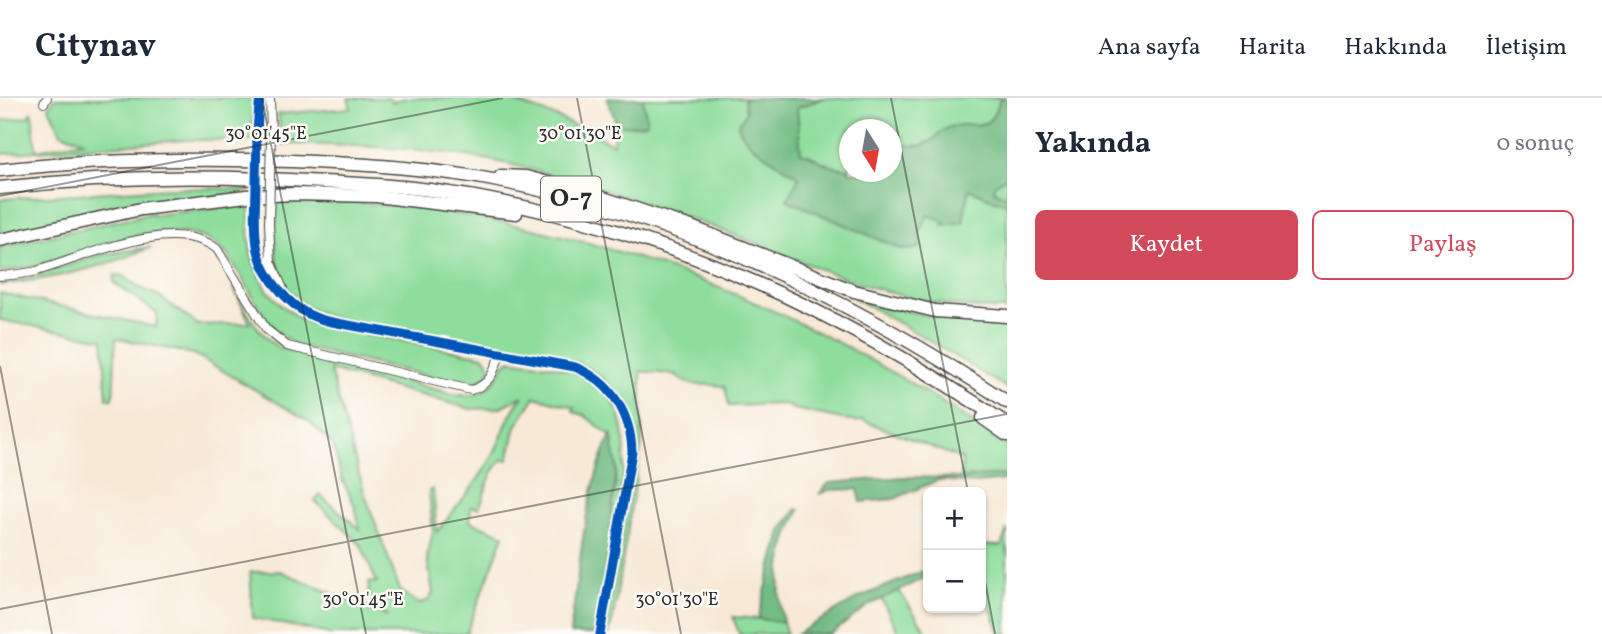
<!DOCTYPE html>
<html lang="tr">
<meta charset="utf-8">
<style>
:root{--surface:#fff;--page:#f2f2f3;--text:#1f2937;--muted:#747a83;--line:#e0e1e3;--accent:#d1495b}
body{margin:0;font-family:Vollkorn,serif;background:var(--page);color:var(--text)}
.controls{position:absolute;right:21px;bottom:21px;display:grid;overflow:hidden;border-radius:10px;box-shadow:0 2px 5px #0004}
.controls button{width:63px;height:63px;display:grid;place-items:center;padding:0;border:0;border-bottom:2px solid var(--line);background:var(--surface);color:var(--text);font:35px sans-serif}
.compass{position:absolute;left:839px;top:21px;width:63px;height:63px;border-radius:50%;background:var(--surface);box-shadow:0 2px 5px #0004;rotate:169deg}
.list{margin:0;padding:0;list-style:none}
h2{display:flex;justify-content:space-between;align-items:center;height:91px;margin:0;padding:0 28px;font-size:30px}
h2 small{font-size:23px;font-weight:400;color:var(--muted)}
.actions{display:flex;gap:14px;padding:21px 28px}
.actions a{flex:1;padding:16px 0;border:2px solid var(--accent);border-radius:10px;text-align:center;font-size:24px;color:var(--accent)}
.actions .main{background:var(--accent);color:#fff}
.map{position:relative;flex:none;width:1007px;height:536px;overflow:hidden}
header{display:flex;align-items:center;gap:42px;box-sizing:border-box;height:98px;padding:0 35px;background:var(--surface);border-bottom:2px solid var(--line)}
header strong{font-size:33px}
nav{display:flex;gap:38px;margin-inline-start:auto;font-size:24px}
main{display:flex}
aside{flex:1;background:var(--surface)}
.map>svg:first-child{display:block}
</style>
<header>
<strong>Citynav</strong>
<nav><a>Ana sayfa</a><a>Harita</a><a>Hakkında</a><a>İletişim</a></nav>
</header>
<main>
<div class="map">
<svg width="1007" height="536" viewBox="0 0 1007 536">
<rect width="100%" height="100%" fill="#fdfcf7"/>
<filter id="ink" filterUnits="userSpaceOnUse"><feTurbulence type="fractalNoise" baseFrequency=".0143" numOctaves="2"/><feDisplacementMap in="SourceGraphic" scale="14" xChannelSelector="R" yChannelSelector="G"/><feConvolveMatrix kernelMatrix="1 2 1 2 8 2 1 2 1" color-interpolation-filters="sRGB"/></filter>
<filter id="wash" filterUnits="userSpaceOnUse"><feTurbulence type="fractalNoise" baseFrequency=".00686" numOctaves="4" result="noise"/><feDisplacementMap in="SourceGraphic" scale="28" xChannelSelector="R" yChannelSelector="G"/><feGaussianBlur stdDeviation="1.57" result="paint"/><feColorMatrix in="noise" values="0 0 0 0 0 0 0 0 0 0 0 0 0 0 0 0 0 1.4 0 .05"/><feComposite in="paint" operator="in"/></filter>
<g filter="url(#wash)">
<rect width="100%" height="100%" fill="#f8e9d7"/>
<g fill="#8fdd9c" stroke="#5d8464" stroke-width="2" fill-rule="evenodd">
<polygon points="54,0 254,0 252,42 185,42 0,56 0,23 27,19 32,14 36,52 84,43 61,35 49,9"/>
<path d="M 348,0 L 389,0 L 392,4 L 405,0 L 510,0 L 515,4 L 554,18 L 613,46 L 616,0 L 1007,0 L 1007,211 C 887,211 802,159 693,122 C 628,100 562,77 495,63 C 424,49 350,47 278,46 L 280,29 L 278,16 L 351,10 ZM 850,32 L 892,32 L 892,74 L 850,74 Z"/>
<polygon points="171,90 250,91 250,93 0,137 0,101"/>
<path d="M 277,104 C 331,104 386,104 440,113 C 646,144 838,228 1007,348 L 1007,381 L 1002,377 L 961,380 L 962,361 L 862,322 L 856,324 L 794,311 L 783,306 L 729,308 L 725,289 C 708,283 690,293 676,277 L 641,273 L 642,345 L 613,520 L 609,536 L 605,536 L 637,353 C 633,311 612,277 572,263 L 345,223 C 274,205 272,169 277,104 Z"/>
<path d="M 250,107 L 249,139 L 252,159 L 258,175 L 267,192 L 281,207 L 302,222 L 330,230 L 484,258 C 500,275 478,287 462,286 L 298,248 C 260,229 252,189 227,157 C 188,107 86,153 37,168 C 25,171 12,172 0,174 L 0,149 L 152,115 L 153,117 Z"/>
<path d="M 151,149 C 102,171 52,181 0,187 L 0,183 L 26,181 L 101,157 Z"/>
<path d="M 115,177 L 124,178 L 140,190 L 157,197 L 198,227 L 250,225 L 233,189 C 246,212 257,235 279,250 L 452,296 C 476,300 487,296 500,275 C 503,269 504,265 511,262 C 532,266 560,267 580,276 C 646,306 622,382 612,437 L 609,430 L 616,385 L 612,339 L 584,317 L 573,314 L 574,309 L 535,299 L 516,328 L 508,362 L 503,361 C 486,378 488,390 479,410 L 471,408 L 470,423 L 504,437 L 466,536 L 330,536 L 253,520 L 250,474 L 280,473 L 388,519 L 368,499 L 369,484 L 377,485 L 361,447 L 315,403 L 320,397 L 360,431 L 355,408 L 342,381 L 333,347 L 310,324 L 194,256 L 116,240 L 113,301 L 107,301 L 103,241 L 0,222 L 0,195 L 156,229 L 157,215 L 114,185 ZM 330,272 L 471,311 L 499,310 L 523,298 C 506,318 505,335 493,357 C 478,385 456,409 437,434 L 433,391 L 429,393 L 433,433 L 427,460 L 433,495 L 429,502 L 419,506 L 400,492 L 364,394 Z"/>
<path d="M 854,200 C 905,214 954,225 1007,225 L 1007,290 L 920,237 Z"/>
<polygon points="1007,431 1007,536 1000,536 981,484 981,447 1001,448"/>
<polygon points="898,491 928,536 899,536 881,500"/>
<polygon points="733,519 778,522 783,524 787,536 739,536"/>
</g>
<g fill="#73bc84" stroke="#4f7458" stroke-width="2">
<path d="M 607,0 L 643,0 L 647,25 C 616,33 616,25 607,0 Z"/>
<path d="M 744,0 L 824,0 L 797,10 L 801,55 L 809,57 L 831,68 L 849,71 L 850,74 L 892,74 L 892,43 C 903,47 918,51 929,44 C 937,40 940,32 950,29 C 978,21 989,39 1000,0 L 1007,0 L 1007,78 L 994,87 L 994,93 L 1007,98 L 1007,107 L 969,91 L 963,124 L 943,127 L 944,123 L 928,117 L 919,137 L 921,149 L 910,152 L 901,151 L 787,102 L 799,79 C 780,65 746,51 738,27 L 746,14 Z"/>
<path d="M 611,337 L 617,368 L 610,430 L 612,437 L 595,536 L 570,536 C 580,470 583,399 611,337 Z"/>
<polygon points="1002,377 1007,382 976,385 938,382 894,401 861,404 858,391 830,392 819,396 829,385 904,379 961,380"/>
<path d="M 797,411 L 800,412 C 781,445 775,487 783,524 L 758,521 L 781,433 Z"/>
<polygon points="928,471 928,478 869,507 831,536 797,536 860,499"/>
</g>
</g>
<g filter="url(#ink)">
<g fill="none" stroke-linecap="round" stroke-linejoin="round">
<defs>
<g id="minor">
<polyline points="270,0 271,35"/>
<polyline points="44,5 47,0"/>
<polyline points="257,34 260,0"/>
<path d="M 256,126 C 255,174 285,214 332,224 L 575,269 C 611,284 631,315 632,354 L 600,536"/>
<polyline points="269,126 271,163 283,191"/>
<path d="M 0,178 C 12,177 25,176 37,173 C 85,159 173,117 217,151 L 266,231 L 287,248 L 471,292 C 490,287 494,274 500,256"/>
</g>
<g id="highway">
<path d="M 0,72 C 97,61 194,60 292,63 C 363,66 434,70 504,84 C 685,120 854,203 1007,304"/>
<polyline points="501,78 526,79 597,98 654,117 691,129 854,193 935,213 1007,218"/>
<path d="M 0,90 C 107,78 217,77 324,84 C 359,86 396,87 430,92 C 539,107 647,138 747,181 C 839,220 925,271 1007,326"/>
<polyline points="0,142 141,111 246,98 295,96 376,98 516,115"/>
<polyline points="983,320 1007,337"/>
</g>
</defs>
<use href="#minor" stroke="#4a4845" stroke-width="10"/>
<use href="#highway" stroke="#4a4845" stroke-width="15"/>
<use href="#minor" stroke="#fff" stroke-width="8"/>
<use href="#highway" stroke="#fff" stroke-width="12"/>
<defs>
<g id="minor-bridge">
<polyline points="256,126 257,34"/>
<polyline points="269,126 271,35"/>
</g>
</defs>
<use href="#minor-bridge" stroke="#4a4845" stroke-width="10" stroke-linecap="butt"/>
<use href="#minor-bridge" stroke="#fff" stroke-width="8"/>
<defs>
<path id="cycleway" d="M 260,0 C 256,27 257,54 256,82 C 256,128 248,158 281,194 C 296,211 311,220 332,224 L 575,269 C 611,284 631,315 632,354 L 600,536"/>
</defs>
<use href="#cycleway" stroke="#fdfcf7" stroke-width="13"/>
<use href="#cycleway" stroke="#0057b8" stroke-width="9"/>
</g>
</g>
<path fill="none" stroke="#2b2b2b" stroke-width="2" stroke-opacity="0.45" d="M 262,0 L 366,536M 577,0 L 681,536M 891,0 L 968,394M 0,98 L 503,0M 0,268 L 52,536M 981,462 L 995,536M 0,511 L 1007,316"/>
<g text-anchor="middle" dominant-baseline="central" stroke-width="5" stroke-linejoin="round" paint-order="stroke">
<rect fill="#fdfcf7" stroke="#6a6a68" stroke-width="2" x="541" y="78.5" width="60" height="45" rx="5"/>
<g font-size="26" font-weight="bold" fill="#2b2b2b">
<text x="571" y="101">O-7</text>
</g>
</g>
<g font-size="18" text-anchor="middle" fill="#2b2b2b" stroke="#fdfcf7" stroke-width="5" stroke-linejoin="round" paint-order="stroke">
<text x="266" y="41">30°01'45"E</text>
<text x="580" y="41">30°01'30"E</text>
<text x="363" y="507">30°01'45"E</text>
<text x="677" y="507">30°01'30"E</text>
</g>
</svg>
<div class="controls">
<button>+</button>
<button>−</button>
</div>
<svg class="compass" viewBox="-18 -18 36 36"><path d="M0-13l5 13h-10z" fill="#e53935"/><path d="M0 13l5-13h-10z" fill="#747a83"/></svg>
</div>
<aside>
<h2>Yakında<small>0 sonuç</small></h2>
<ul class="list">
</ul>
<div class="actions"><a class="main">Kaydet</a><a>Paylaş</a></div>
</aside>
</main>
